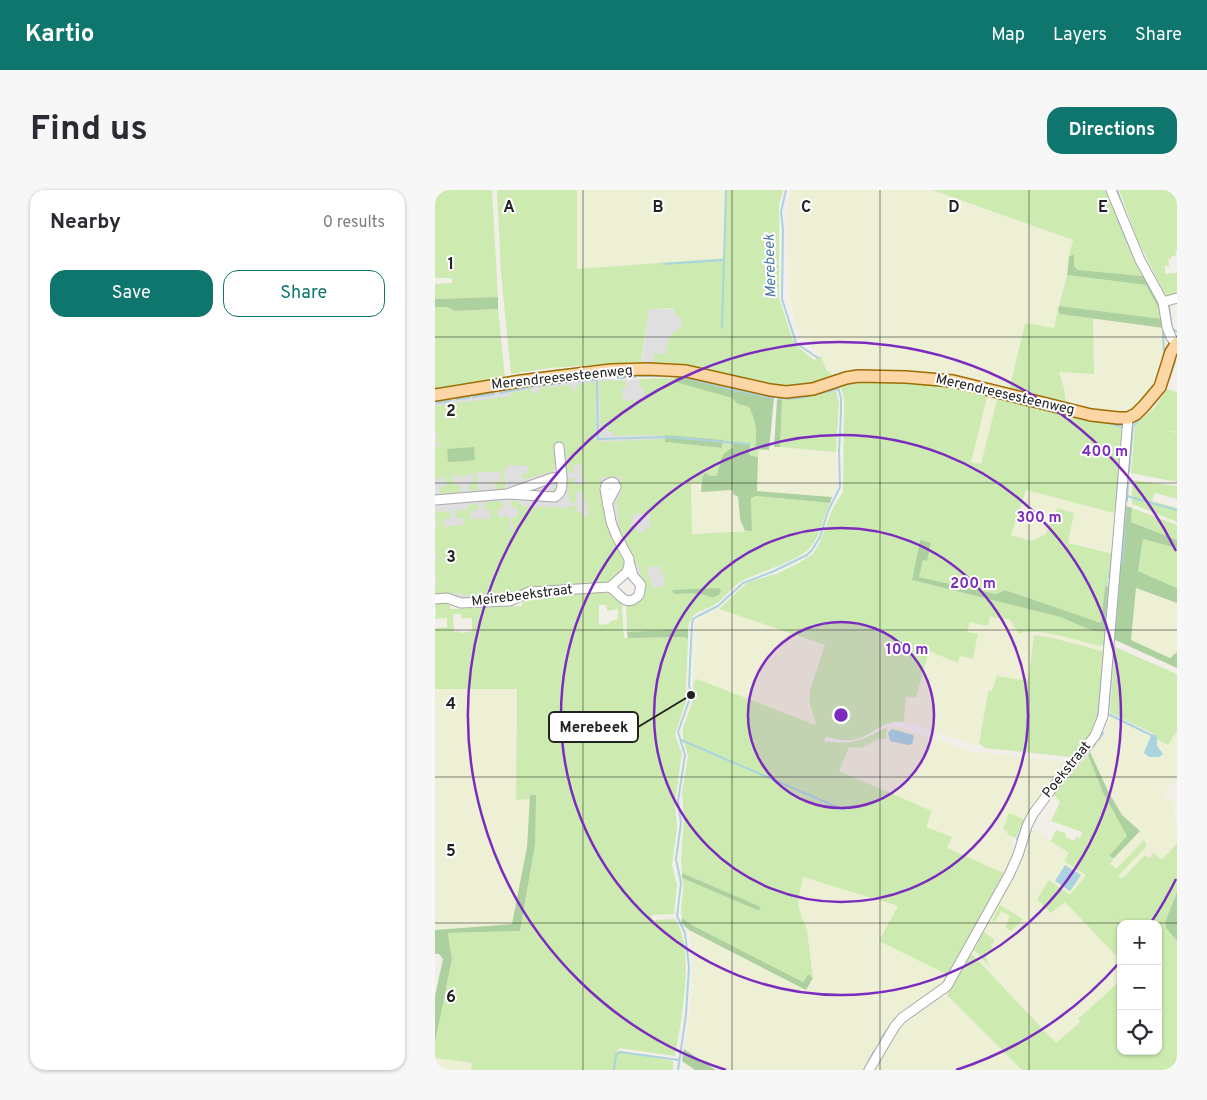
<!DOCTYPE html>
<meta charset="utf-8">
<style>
:root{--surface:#fff;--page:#f7f7f7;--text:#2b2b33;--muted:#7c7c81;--line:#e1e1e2;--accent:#0f766e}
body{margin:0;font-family:Overpass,sans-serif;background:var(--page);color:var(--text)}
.controls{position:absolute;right:15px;bottom:15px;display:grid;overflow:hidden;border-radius:10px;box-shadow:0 1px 4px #0004}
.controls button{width:45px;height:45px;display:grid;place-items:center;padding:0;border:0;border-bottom:1px solid var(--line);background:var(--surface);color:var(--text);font:25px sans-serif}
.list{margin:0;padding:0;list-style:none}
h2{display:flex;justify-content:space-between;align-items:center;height:65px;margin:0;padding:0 20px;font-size:21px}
h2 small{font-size:16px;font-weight:400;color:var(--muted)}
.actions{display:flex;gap:10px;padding:15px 20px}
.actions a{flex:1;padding:11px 0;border:1px solid var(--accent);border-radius:15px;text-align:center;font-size:18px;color:var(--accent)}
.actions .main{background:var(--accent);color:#fff}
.icon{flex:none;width:28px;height:28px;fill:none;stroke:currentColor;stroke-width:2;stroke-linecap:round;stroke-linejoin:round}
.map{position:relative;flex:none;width:742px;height:880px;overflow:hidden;border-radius:15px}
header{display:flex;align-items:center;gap:30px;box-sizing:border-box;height:70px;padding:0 25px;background:var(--accent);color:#fff}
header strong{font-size:24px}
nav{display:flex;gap:28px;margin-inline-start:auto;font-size:18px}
.intro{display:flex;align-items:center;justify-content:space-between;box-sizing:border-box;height:120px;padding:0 30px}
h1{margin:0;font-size:35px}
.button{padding:12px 22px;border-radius:15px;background:var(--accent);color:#fff;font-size:18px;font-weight:700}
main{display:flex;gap:30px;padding:0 30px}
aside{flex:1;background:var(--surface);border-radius:15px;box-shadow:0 1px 4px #0004}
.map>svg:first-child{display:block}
</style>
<header>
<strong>Kartio</strong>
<nav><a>Map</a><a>Layers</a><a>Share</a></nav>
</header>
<div class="intro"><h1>Find us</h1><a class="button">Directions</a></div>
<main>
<aside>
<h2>Nearby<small>0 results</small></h2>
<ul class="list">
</ul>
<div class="actions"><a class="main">Save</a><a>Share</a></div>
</aside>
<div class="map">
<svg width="742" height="880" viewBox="0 0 742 880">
<rect width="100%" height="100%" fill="#f2efe9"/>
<g fill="#e0dfdf">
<polygon points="288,118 285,182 254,175 203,172 207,170 214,119"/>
<polygon points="153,186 183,190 232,188 229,320 284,370 284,398 210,402 207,391 200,384 198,375 173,395 77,407 26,410 0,405 0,208"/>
</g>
<g fill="#eef0d5">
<polygon points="142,0 292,0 290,68 142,79"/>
<polygon points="356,0 496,0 638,50 619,138 590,133 574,200 521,186 498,183 454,181 395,183 391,180 383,161 369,149 363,139 354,109 353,16"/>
<polygon points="658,128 729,138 732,157 724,189 703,217 695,221 687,223 660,220 630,213 624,182 659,183"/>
<polygon points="553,203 563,206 546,275 536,272"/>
<polygon points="335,256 401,262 402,294 397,307 321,301 324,259 334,260"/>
<polygon points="256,293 266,293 266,302 298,300 303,307 305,329 310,341 257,344"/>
<polygon points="591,300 679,323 677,362 674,363 633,353 639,323 623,318 619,331 615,331 611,344 597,351 576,345"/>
<polygon points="701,398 742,413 742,462 736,468 696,450"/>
<polygon points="284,419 390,455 375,500 374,511 381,536 262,489 258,492 262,432 264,428"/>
<polygon points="555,427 575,430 584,444 598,442 613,443 671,454 670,464 667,461 618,448 593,491 562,486 557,500 553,502 551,511 544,549 546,556 536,554 469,532 471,506 481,508 494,461 523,473 535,432 552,436"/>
<polygon points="0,499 82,499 81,610 95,609 93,654 77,735 0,740"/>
<polygon points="675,526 716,546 713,552 714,567 724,567 727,561 722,556 723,550 733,555 742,541 742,591 737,593 729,607 740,611 738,628 742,631 742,653 727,670 715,668 710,665 686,689 682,685 685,683 675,673 705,641 687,625 674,603 655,562 666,549"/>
<polygon points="459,536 472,539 535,561 633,572 594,622 585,638 577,656 582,658 571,684 487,647 497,622 404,581 414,557 427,558 443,549 451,549 452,537"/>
<polygon points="597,638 634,663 651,685 630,711 686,771 686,790 643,829 645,832 621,853 535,762 560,721 578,683"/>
<polygon points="368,687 463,716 515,786 508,796 456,834 447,847 430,880 281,880 249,859 255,822 257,788 258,768 254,740 372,800 378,788 372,740 364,719 363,711"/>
<polygon points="512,805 587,880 437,880 458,844 478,827"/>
<polygon points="0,868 37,873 36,880 0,880"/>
</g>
<g fill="#cdebb0" fill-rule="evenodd">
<polygon points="0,0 57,0 63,107 0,109 0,94 17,93 17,88 0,88"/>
<path d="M 62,0 L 142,0 L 142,79 L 289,68 L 292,0 L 348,0 L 344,15 L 344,108 L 357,148 L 362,156 L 379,170 L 386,166 L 391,180 L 398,184 C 353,206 328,193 283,182 C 262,176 241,173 219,173 L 218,164 L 232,164 C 232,151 234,142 247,137 L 245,126 L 240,126 L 239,118 L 214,119 L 206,172 L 115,178 L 76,184 L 66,84 Z"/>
<polygon points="497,0 670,0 708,86 643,80 639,76 639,66 634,66 638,50"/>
<polygon points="684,0 742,0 742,60 740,64 742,66 736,66 736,69 733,69 734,76 730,76 730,84 742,83 742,105 732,108 703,51"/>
<polygon points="632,85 711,95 723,116 726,115 728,129 624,116"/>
<polygon points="0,117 12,117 20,121 63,119 70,187 0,200"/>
<polygon points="623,119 626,124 658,128 659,184 624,182 629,198 631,213 574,200 590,133 619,138"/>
<path d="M 241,188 L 240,192 L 297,208 L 304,214 L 314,217 C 322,234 322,240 320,259 L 324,259 L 323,267 L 314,265 L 315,255 L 298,253 C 297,261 289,263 286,270 C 283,275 284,281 281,286 L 267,288 L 266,293 L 256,293 L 257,344 L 317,341 L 316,308 L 321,306 L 395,313 C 387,329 386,347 373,360 C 353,375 331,379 309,390 C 298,395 292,406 282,413 C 268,423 256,419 253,439 L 192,442 L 191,413 L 205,409 L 210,402 C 209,391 204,384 203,373 L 199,373 L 186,347 L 181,310 L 186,305 L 186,287 L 166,287 L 167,310 L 168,310 L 175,346 L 187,365 L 189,374 L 188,379 L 172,393 L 87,399 L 80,403 L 27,406 L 27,403 L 0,404 L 0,398 L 2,398 L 0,370 L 2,370 L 2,365 L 0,365 L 0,338 L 2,337 L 0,322 L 15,321 L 16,328 L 8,329 L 9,337 L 29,335 L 28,328 L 21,328 L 21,321 L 31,320 L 36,314 L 42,313 L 43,320 L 35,321 L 36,329 L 56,329 L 56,320 L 50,320 L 50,312 L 67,311 L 68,318 L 63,319 L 63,327 L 74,326 L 75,341 L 79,340 L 76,328 L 83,327 L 83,317 L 77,318 L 76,310 L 84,312 L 87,316 L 134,318 L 134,316 L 142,316 L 142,322 L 147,322 L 148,326 L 154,325 L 152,312 L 149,312 L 149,302 L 141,302 L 141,312 L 135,313 L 132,288 L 139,288 L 139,295 L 149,294 L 149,288 L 147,288 L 145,274 L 138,275 L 138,283 L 132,282 L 129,254 L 121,255 L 122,270 L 120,270 L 119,281 L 87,290 L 87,284 L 94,283 L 93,276 L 73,275 L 73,278 L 69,279 L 70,297 L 67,299 L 60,300 L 60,292 L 67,292 L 65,282 L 42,282 L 43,301 L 35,301 L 34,294 L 39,294 L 38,283 L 32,284 L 32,286 L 22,287 L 22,284 L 19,284 L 16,291 L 19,291 L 19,295 L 25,295 L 26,302 L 5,304 L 5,297 L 12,296 L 11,288 L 0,289 L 0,255 L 1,257 L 5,256 L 4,253 L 0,253 L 0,249 L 3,249 L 2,242 L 0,242 L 0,216 L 76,206 L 76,203 L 96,199 L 97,203 L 104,203 L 104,198 L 137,195 L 138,203 L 144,194 L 161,192 L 161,248 L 165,248 L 165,252 L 230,249 L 230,252 L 287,258 L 288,250 L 213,245 L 179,246 L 178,242 L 173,242 L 173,236 L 167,237 L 167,243 L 166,243 L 164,191 L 190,190 L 191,198 L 187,199 L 188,210 L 195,212 L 195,210 L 202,210 L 202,212 L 209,210 L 208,198 L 205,198 L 205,189 ZM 214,323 L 215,338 L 210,338 L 210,342 L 203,342 L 202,339 L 196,338 L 196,332 L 198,331 L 197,324 ZM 225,376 L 226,382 L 228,382 L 229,397 L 217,397 L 217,392 L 215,392 L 212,377 Z"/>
<path d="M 426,190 L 509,194 L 553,203 L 536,272 L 546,274 L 563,206 L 688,234 L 689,237 L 679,323 L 591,300 L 576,345 L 597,351 L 611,344 L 615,330 L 619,331 L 622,318 L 639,323 L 633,353 L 674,363 L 677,362 L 672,396 L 670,396 L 666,433 L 570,400 L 561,404 L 484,387 L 488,370 L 492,371 L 485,350 L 477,390 L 625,427 L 658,441 L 672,442 L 671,454 L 664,456 C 645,451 601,436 584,444 L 575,430 L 555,427 L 553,436 L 535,432 L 532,442 L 543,444 L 538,469 L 525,466 L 523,473 L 494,461 L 481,508 L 471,507 L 469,532 C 447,529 438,546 418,550 C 409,551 400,549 391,547 L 389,551 C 420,555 425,551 452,537 L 451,549 L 443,549 L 427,558 L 414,557 L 404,581 L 497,621 L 491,637 L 517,647 L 512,658 L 571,684 L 515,786 L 444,751 L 463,716 L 368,687 L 363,711 L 364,719 L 372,740 L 378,788 L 373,784 L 368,792 L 257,735 L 247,728 C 244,714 251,701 247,688 L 322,720 L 325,717 L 247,683 L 246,669 L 249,629 L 247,602 L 253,566 L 248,549 L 248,538 L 259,507 L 258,492 L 262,489 L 381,535 L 374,511 L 375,500 L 390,455 L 284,419 L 313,392 L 341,384 L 364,373 L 378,364 L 384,354 L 398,318 L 408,302 L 409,214 L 408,203 L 403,194 Z"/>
<polygon points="732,199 742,202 742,242 733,241 742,243 742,292 696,283 700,235 719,218"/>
<polygon points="401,200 404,214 401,262 345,257 347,209 366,207"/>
<polygon points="697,290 742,296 742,309 720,303 717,311 742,318 742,332 697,314"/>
<polygon points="697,318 742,335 742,350 696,332"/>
<polygon points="708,348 742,358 742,398 703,381"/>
<path d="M 160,403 L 174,403 L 187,415 L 189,448 L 251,447 L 253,450 L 251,497 L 253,505 L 240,545 L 247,563 L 240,612 L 242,638 L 237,675 L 242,695 L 239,724 L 216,725 L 218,730 L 240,729 C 261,759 246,831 240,866 L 184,858 L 183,861 L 238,871 L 238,880 L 36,880 L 37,873 L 0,868 L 0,853 L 17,769 L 13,743 L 85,741 L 100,655 L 95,605 L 95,609 L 81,610 L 82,499 L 0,499 L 0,438 L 12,437 L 12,428 L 0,429 L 1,425 L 0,413 L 12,413 L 15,416 L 16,419 L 87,416 L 87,411 L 90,408 ZM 164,415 L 171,415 L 172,421 L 183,419 L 183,429 L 174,432 L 174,434 L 164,435 ZM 18,424 L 26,424 L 27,429 L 37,428 L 37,441 L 25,443 L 24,441 L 19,442 Z"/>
<path d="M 599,445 L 618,448 L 667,461 L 670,464 C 668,485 669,511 662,531 C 657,546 646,556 636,567 L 550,558 L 544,553 L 553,502 L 557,500 L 562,486 L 593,491 Z"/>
<polygon points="680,457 742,484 742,541 733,555 723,550 719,544 675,523"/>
<polygon points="653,565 668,603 692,646 675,666 679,668 675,674 681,679 709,650 712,656 683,686 687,689 710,665 715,668 718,663 727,670 742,653 742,702 730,732 731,738 742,751 742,880 587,880 512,805 535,762 621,853 645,832 643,829 686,790 686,861 723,861 723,734 686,734 686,771 630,712 616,723 602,709 614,690 635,705 651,685 629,671 634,663 616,651 621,640 630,643 632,648 640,651 641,647 645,648 647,642 616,631 625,612 619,604"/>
<polygon points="574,623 590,630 580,648 572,644 573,641 568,639"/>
<polygon points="565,715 588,729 576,741 570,737 575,726 566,721 560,732 557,730"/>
<polygon points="549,742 560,750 556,756 560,760 553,764 551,768 555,777 539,760"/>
</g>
<g fill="#add19e">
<polygon points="639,65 639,76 643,80 708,86 713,89 726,115 723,117 711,95 632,85 634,66"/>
<polygon points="63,107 63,119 20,121 12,117 0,117 0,109"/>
<polygon points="624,116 728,129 729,138 625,124 623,119"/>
<path d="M 242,185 L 258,188 L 284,196 L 339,208 L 334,260 L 320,259 C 322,241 322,234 314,217 L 303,214 L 297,208 L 240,192 Z"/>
<polygon points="342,209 347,209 345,257 339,257"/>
<polygon points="230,245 288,250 287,258 230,252"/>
<path d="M 298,253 L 315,255 L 314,265 L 323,267 L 322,301 L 397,307 L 395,313 L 321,306 L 316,308 L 317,341 L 310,341 L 305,329 L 303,307 L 298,304 L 298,300 L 266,302 L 267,288 L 270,283 L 275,286 L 281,286 C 285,279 284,267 291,262 C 293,260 296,259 298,257 Z"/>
<path d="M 39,257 L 40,270 C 31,272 23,271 13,272 L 12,259 Z"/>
<polygon points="688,315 697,318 696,332 742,350 742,358 708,349 703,381 742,398 742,413 701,398 696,450 735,468 742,462 742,478 678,449"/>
<polygon points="485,350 496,353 492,371 488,370 484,387 561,404 570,400 666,433 670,396 675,397 672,442 658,441 625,427 477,390"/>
<path d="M 284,398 L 286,401 L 284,405 C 274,410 274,405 265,404 C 256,403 247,404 239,404 L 237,400 Z"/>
<polygon points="253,439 253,450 251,447 193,448 192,442"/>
<polygon points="655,562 674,603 687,625 705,641 679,668 674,666 692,646 668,603 653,565"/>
<polygon points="95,605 101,605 100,655 85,741 13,743 17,769 0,853 0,806 8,769 4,764 0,764 0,740 77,734 92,657"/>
<polygon points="247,683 326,717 324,720 322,720 247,688"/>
<polygon points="742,702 742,751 731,738 730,732"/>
<polygon points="247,728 257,735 368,792 373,784 378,788 371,800 254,740 246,733"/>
<polygon points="249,858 249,859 281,880 260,880 247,871"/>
</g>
<g fill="#aad3df">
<polygon points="457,539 478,545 479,547 477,554 473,555 455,551 453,543"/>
<polygon points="719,544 722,547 722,556 728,564 724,567 714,567 709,563 716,545"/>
<polygon points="630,675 646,685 635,701 620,691"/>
</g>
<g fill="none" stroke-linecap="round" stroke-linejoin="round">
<g stroke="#aad3df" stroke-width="2">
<polyline points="351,0 346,22 348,39 347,109 361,153 383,168"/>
<polyline points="682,0 690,23"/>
<polyline points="672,1 682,25"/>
<polyline points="683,30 695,58"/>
<polyline points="229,74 289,70"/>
<polyline points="734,116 737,138 742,142"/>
<polyline points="287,138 291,0"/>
<polyline points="728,140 729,165"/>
<polyline points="252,176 279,181"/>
<polyline points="95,184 135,179"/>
<polyline points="204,186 225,186"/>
<polyline points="244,186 299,200 338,208"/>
<polyline points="77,187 83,186"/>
<polyline points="196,187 201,187"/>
<polyline points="183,188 190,188"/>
<polyline points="142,191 162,190 163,249 232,247 314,254"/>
<polyline points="732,195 740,172"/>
<polyline points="103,196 132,192"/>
<polyline points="65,203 96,197"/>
<polyline points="38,207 59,204"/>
<polyline points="22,209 34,208"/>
<polyline points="343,209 347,209"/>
<polyline points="352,209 365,208 403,199"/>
<polyline points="2,213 15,211"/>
<polyline points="615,221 637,226"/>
<polyline points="669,232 688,237"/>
<polyline points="694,282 698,237 705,228"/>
<polyline points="692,306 742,320"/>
<polyline points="692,311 693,291"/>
<polyline points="681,316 686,263"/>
<polyline points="687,374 691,319"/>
<polyline points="674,388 677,367"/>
<polyline points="671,430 674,393"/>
<polyline points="680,443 685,380"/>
<polyline points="669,456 671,436"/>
<polyline points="679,456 673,524 716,545"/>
<polyline points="663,527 669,464"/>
<polyline points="664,549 668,543"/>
<polyline points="246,550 409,620"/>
<polyline points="646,570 660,554"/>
<polyline points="627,579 631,574"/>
<polyline points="582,649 587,638"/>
<polyline points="538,758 547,743"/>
<polyline points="531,770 535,764"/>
<polyline points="493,814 502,809"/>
<polyline points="447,847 456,834"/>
<polyline points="179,880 181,865 185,862 244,870"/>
<polyline points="243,880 251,825 254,777 250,743 242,726 246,693 241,669 246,633 243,611 250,565 243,542 256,505 254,495 257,434 258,429 263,426 283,416 308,393 337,382 372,365 377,360 385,347 393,321 405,297 404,261 406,224 406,208 403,197"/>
<polyline points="429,880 439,861"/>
</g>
<defs>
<g id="minor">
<polyline points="676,0 705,70 728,112 732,137 736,147 741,154"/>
<polyline points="728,112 742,108"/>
<polyline points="124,257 127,287"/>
<path d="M 0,310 L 72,304 L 120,307 C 128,302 127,296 127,287 L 117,288 L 72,304"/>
<path d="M 175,397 C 185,404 191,419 204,405 L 206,395 L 198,386 L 195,375"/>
<polyline points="0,409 12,408 26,413 75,411 94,402 175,397 192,382 194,375 194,369 181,345 176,332 170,299 171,295 177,292 179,293 181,297 172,314"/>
<polyline points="434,880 460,836 467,828 512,796 574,685 583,665 592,636 598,624 618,597 660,546 668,526 693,228"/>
</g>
<polyline id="major" points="0,205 86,191 176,180 213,179 251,181 335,200 351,202 378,199 411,188 423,186 471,187 518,191 656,225 683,228 693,228 701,224 709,216 725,197 736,162 742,153"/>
</defs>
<use href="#minor" stroke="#a9a9a9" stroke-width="11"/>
<use href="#major" stroke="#a06b00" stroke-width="14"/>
<use href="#minor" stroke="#fff" stroke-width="9"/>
<use href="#major" stroke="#fcd6a4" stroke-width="11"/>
</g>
<path fill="none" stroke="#222" stroke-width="1" stroke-opacity="0.55" d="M 148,0 L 148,880M 297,0 L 297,880M 445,0 L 445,880M 594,0 L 594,880M 0,147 L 742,147M 0,293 L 742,293M 0,440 L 742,440M 0,587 L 742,587M 0,733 L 742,733"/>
<circle cx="406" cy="525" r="93" fill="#7b2cbf" fill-opacity=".12"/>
<g fill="none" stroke="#7b2cbf" stroke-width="2.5">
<circle cx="406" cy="525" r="93"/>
<circle cx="406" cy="525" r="187"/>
<circle cx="406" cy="525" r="280"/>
<path d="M741 689A373 373 0 0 1 715 734M685 772A373 373 0 0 1 521 880M291 880A373 373 0 1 1 741 361"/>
</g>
<g text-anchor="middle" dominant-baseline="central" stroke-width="4" stroke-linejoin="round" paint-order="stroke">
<g font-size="14" fill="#222" stroke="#fff">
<text transform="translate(127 188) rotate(-6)">Merendreesesteenweg</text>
<text transform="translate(570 205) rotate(13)">Merendreesesteenweg</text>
<text transform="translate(87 406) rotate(-7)">Meirebeekstraat</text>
<text transform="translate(632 580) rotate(-51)">Poekstraat</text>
</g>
<g font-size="15" font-style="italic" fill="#4a7aab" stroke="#fff">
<text transform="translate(336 76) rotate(-92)">Merebeek</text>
</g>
</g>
<g font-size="16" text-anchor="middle" font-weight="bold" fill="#222" stroke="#fff" stroke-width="4" stroke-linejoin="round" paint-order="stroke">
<text x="74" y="22">A</text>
<text x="223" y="22">B</text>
<text x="371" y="22">C</text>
<text x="519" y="22">D</text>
<text x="668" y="22">E</text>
<text x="16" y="79">1</text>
<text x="16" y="226">2</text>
<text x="16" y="372">3</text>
<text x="16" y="519">4</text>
<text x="16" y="666">5</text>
<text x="16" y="812">6</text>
</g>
<circle cx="406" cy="525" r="8" fill="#7b2cbf" stroke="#fff" stroke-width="2.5"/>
<g font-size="15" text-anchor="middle" font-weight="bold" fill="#7b2cbf" stroke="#fff" stroke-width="4" stroke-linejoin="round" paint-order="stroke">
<text x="670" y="266">400 m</text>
<text x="604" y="332">300 m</text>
<text x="538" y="398">200 m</text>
<text x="472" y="464">100 m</text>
</g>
<path fill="none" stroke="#222" stroke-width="2" d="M256 505L203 537"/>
<circle fill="#222" stroke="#fff" stroke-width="2" cx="256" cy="505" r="5"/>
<rect fill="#fff" stroke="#222" stroke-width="2" x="114" y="522" width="89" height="30" rx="5"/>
<g font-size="15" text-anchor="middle" font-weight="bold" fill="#222">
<text x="159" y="542">Merebeek</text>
</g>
</svg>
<div class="controls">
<button>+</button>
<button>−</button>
<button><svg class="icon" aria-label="locate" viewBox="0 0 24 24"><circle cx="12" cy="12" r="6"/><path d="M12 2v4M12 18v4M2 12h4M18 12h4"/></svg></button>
</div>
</div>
</main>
